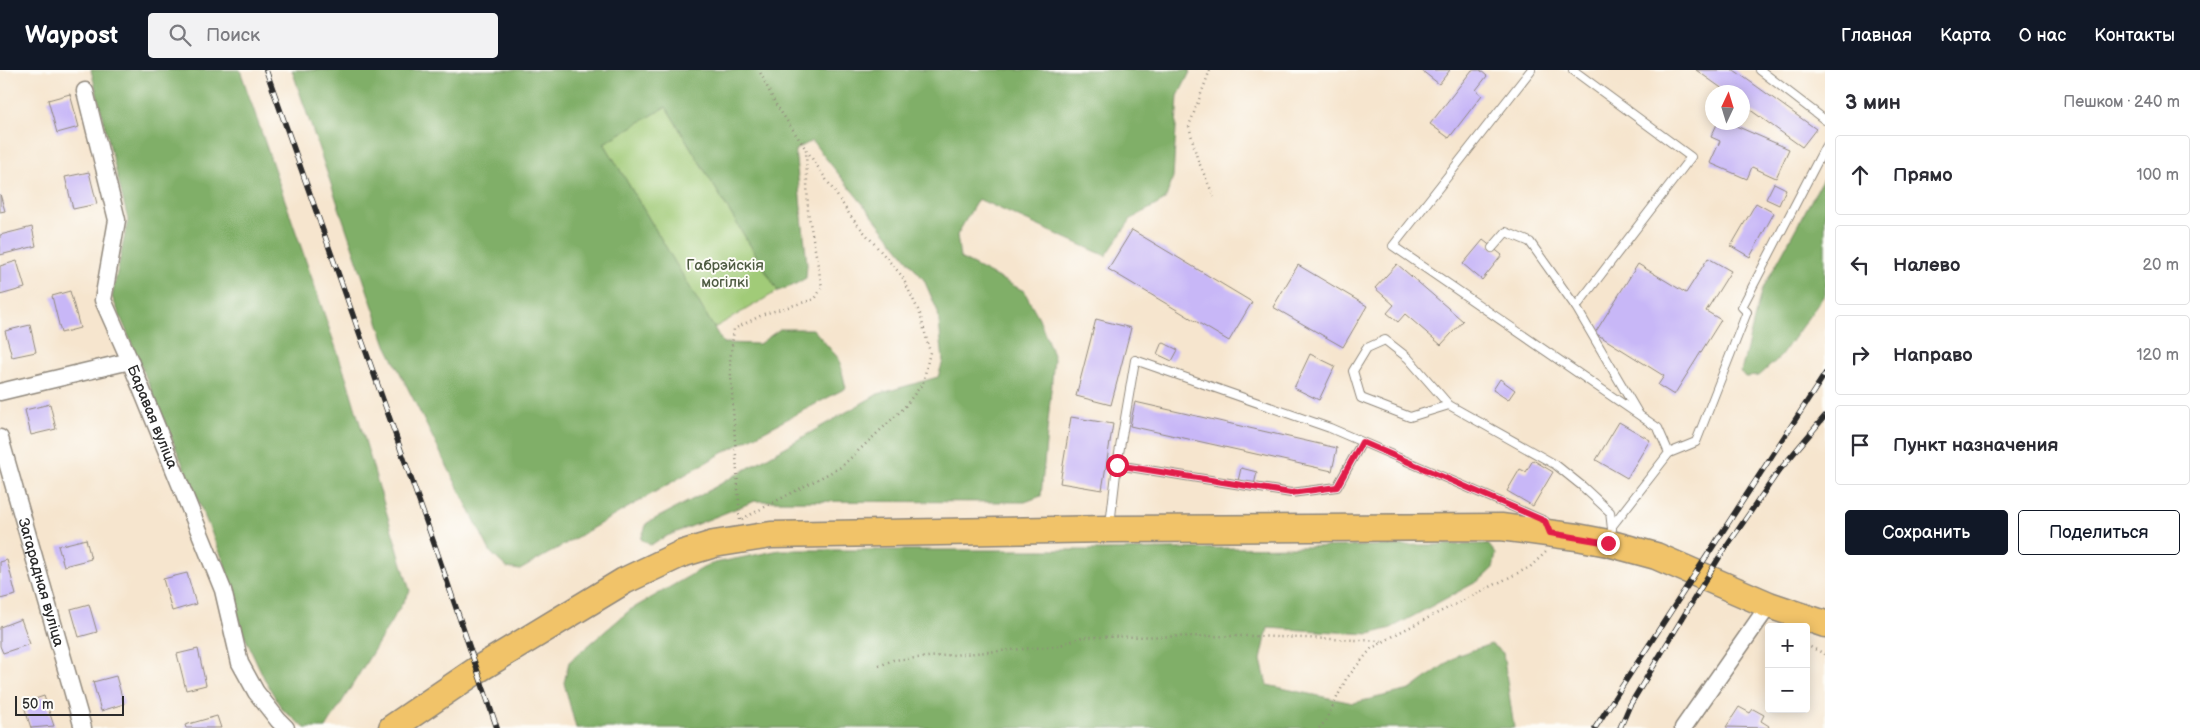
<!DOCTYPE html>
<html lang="ru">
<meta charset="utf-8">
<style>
:root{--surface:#fff;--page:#f2f2f3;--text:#2b2b33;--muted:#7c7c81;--line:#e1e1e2;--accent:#111827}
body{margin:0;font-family:"Balsamiq Sans",sans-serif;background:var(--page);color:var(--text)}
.controls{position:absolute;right:15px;bottom:15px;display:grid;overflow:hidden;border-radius:5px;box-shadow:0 2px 12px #0003}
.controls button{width:45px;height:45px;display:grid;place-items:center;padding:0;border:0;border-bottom:1px solid var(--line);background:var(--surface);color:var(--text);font:25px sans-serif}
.compass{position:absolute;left:1705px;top:15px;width:45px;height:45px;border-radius:50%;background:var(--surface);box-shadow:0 2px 12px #0003;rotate:4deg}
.scale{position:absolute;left:15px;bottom:12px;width:109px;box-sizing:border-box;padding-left:5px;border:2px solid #2b2b2b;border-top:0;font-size:14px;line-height:18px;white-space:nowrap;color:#2b2b2b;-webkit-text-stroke:4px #fdfcf7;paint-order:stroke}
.stop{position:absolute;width:15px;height:15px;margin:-11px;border:4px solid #e11d48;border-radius:50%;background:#fff}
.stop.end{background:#e11d48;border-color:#fff;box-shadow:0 1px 5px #0008}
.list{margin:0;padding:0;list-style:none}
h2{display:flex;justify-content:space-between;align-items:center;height:65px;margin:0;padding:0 20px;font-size:21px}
h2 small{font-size:16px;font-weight:400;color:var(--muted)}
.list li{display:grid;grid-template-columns:32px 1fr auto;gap:15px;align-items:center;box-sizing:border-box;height:80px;margin:0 10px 10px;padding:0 10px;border:1px solid var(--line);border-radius:5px}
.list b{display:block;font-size:19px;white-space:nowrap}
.list em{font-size:16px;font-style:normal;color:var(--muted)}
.actions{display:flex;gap:10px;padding:15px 20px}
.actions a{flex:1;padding:11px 0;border:1px solid var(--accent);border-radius:5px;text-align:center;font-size:18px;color:var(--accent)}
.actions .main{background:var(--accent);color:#fff}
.icon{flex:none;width:28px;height:28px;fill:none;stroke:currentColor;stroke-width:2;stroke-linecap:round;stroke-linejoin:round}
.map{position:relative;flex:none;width:1825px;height:658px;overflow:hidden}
header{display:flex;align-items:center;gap:30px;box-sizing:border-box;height:70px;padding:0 25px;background:var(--accent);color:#fff}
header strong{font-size:24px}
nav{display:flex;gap:28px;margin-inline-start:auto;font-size:18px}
.search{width:350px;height:45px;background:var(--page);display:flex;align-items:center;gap:12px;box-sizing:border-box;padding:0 18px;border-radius:5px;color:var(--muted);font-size:19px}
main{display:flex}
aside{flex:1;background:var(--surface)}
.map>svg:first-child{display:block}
</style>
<header>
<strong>Waypost</strong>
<div class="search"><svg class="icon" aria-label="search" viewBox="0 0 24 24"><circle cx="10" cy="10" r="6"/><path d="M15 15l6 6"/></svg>Поиск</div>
<nav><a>Главная</a><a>Карта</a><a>О нас</a><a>Контакты</a></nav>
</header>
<main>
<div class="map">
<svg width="1825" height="658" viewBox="0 0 1825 658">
<rect width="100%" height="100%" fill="#fdfcf7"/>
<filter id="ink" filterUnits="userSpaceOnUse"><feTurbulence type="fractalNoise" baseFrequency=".02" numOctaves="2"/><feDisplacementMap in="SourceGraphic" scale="10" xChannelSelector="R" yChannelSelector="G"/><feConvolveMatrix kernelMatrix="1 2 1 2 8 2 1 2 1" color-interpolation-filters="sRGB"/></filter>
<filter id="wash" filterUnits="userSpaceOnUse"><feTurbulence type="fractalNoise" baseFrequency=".0096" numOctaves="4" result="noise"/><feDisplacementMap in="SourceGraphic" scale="20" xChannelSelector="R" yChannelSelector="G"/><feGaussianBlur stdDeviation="1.12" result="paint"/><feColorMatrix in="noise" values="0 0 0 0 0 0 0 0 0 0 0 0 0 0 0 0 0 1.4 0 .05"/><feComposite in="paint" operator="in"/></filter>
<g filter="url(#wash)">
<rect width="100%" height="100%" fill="#f6e5ce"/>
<polygon fill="#a1cb78" stroke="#667b52" points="666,37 778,221 714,258 604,73"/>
<g fill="#80af68" stroke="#566d4a">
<polygon points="91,0 240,0 347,310 410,521 326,658 305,658 282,639 266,612 243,563 224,492 112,227 128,150"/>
<polygon points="292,0 1191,0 1178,26 1173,107 1165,130 1131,149 1106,186 978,129 957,165 960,188 1024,221 1039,248 1054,288 1041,426 1025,432 755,431 667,466 650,475 641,469 647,453 701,425 878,324 938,307 943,291 938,242 924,210 812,71 795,80 807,194 806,208 792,216 778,221 666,37 604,73 723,273 759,274 780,259 813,259 839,289 846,318 719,385 520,500 507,498 491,483 386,275"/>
<polygon points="1825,105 1825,224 1780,287 1759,306 1745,307 1741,302 1761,222"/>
<polygon points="1488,474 1496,484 1493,498 1480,510 1391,558 1370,564 1268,558 1261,590 1267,615 1353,633 1410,620 1458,585 1491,574 1503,583 1514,658 576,658 564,613 569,592 630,540 710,494 780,480 1105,480"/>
</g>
<g id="blocks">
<g fill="#c8b7f7">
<polygon points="1421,0 1450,0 1439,14"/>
<polygon points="1472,0 1480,0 1487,6 1476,20 1482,25 1449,68 1430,54"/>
<polygon points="1696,0 1734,0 1816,59 1802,77 1742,34 1742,22 1727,22"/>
<polygon points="70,24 79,57 57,63 48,30"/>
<polygon points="1718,52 1727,52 1789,79 1776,108 1752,97 1747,109 1710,93 1720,71 1711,67"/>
<polygon points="89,102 97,134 73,139 65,107"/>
<polygon points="1774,113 1786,119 1779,135 1766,129"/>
<polygon points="0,124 5,141 0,142"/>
<polygon points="1756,133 1774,143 1750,187 1731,176"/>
<polygon points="32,157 36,176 0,185 0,165"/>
<polygon points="1132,160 1252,232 1229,271 1108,199"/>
<polygon points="1483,170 1502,185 1482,210 1463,194"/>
<polygon points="1708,188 1731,201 1706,241 1721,250 1674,325 1658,315 1664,306 1595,263 1638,194 1686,223"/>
<polygon points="17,191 25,218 0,225 0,196"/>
<polygon points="1397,194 1463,251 1441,275 1405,244 1398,252 1387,243 1394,235 1375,218"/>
<polygon points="1298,195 1367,236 1343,277 1273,237"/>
<polygon points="70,221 80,258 61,263 52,226"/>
<polygon points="1096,249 1131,258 1111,335 1076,326"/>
<polygon points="30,255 36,282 12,287 5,261"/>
<polygon points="1162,272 1178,280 1172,291 1157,284"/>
<polygon points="1310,284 1335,296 1319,330 1294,318"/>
<polygon points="1500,309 1515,320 1508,330 1493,320"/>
<polygon points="1135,332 1337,378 1332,401 1130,356"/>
<polygon points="50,334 56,359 31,365 25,340"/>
<polygon points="1071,347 1113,354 1102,420 1060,413"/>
<polygon points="1619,352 1650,370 1627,408 1596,390"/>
<polygon points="1533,390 1553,402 1533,436 1507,421 1520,399 1526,402"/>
<polygon points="1241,398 1257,402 1254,415 1238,411"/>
<polygon points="86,469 91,489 64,496 58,476"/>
<polygon points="7,490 16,525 0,529 0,492"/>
<polygon points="187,503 196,534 172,541 163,509"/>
<polygon points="89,534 97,562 79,567 71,539"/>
<polygon points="21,549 30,574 3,583 0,576 0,557"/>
<polygon points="198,579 206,615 186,620 177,584"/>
<polygon points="116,606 124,634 101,641 93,612"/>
<polygon points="44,626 54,656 31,658 23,633"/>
<polygon points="1739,637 1750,643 1753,639 1764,645 1761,651 1769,656 1768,658 1726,657"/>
<polygon points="217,646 221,658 186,658 185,655"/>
</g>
</g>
</g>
<g filter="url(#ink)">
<use href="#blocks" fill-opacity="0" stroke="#90887c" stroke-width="1"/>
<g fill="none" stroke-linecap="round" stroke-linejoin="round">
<defs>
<g id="lane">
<polyline points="1531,0 1393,176 1658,358 1669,383 1612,456"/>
<polyline points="1573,0 1691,87 1576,237 1638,343"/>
<polyline points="1760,0 1825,50"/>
<polyline points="1492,178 1506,162 1530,172 1576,237"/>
<polyline points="1449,335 1410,347 1361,328 1353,301 1367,278 1385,270 1408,288 1449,335 1556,395 1582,416 1610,442 1612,459"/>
<polyline points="1362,372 1337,417 1291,423 1117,395 1135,290 1330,358 1545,451 1547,454"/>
<polyline points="1669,383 1696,372 1747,242 1742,237 1825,77"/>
<polyline points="1110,455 1117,395"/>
</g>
<g id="street">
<path id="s1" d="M 85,21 L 117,150 L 103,230 L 130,291 L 223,520 L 240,593 L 256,622 L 278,650 L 286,658"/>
<polyline points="0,322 130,291"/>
<path id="s2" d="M 0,368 L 83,658"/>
<polyline points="1683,658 1769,535"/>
</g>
<polyline id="primary" points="392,658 477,600 624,511 681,484 714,474 771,465 1110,459 1501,457 1577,467 1608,473 1656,486 1769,535 1825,554"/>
</defs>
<use href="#lane" stroke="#90887c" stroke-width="10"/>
<use href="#street" stroke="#90887c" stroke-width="19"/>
<use href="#primary" stroke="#90887c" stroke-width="29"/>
<g stroke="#90887c" stroke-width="2.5" stroke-dasharray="1 4" stroke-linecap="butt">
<polyline points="1210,0 1189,56 1197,88 1214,127"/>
<polyline points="742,449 841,397 903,339 923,313 930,282 920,244 902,206 852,148 775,33 759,0"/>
<polyline points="740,450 730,291 734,259 764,244 815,229 822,217 808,142 806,79"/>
<polyline points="1806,575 1825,584"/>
<polyline points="879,596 893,590 1058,576 1082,567 1251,566 1385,571"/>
<polyline points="1319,658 1325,652 1346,609 1371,579 1400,562 1530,497 1546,482"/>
</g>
<use href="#lane" stroke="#fff" stroke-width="8"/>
<use href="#street" stroke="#fff" stroke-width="16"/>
<use href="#primary" stroke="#f1c369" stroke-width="26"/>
<defs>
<g id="rail">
<polyline points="266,0 436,479 497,658"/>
<polyline points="1595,658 1825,304"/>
<polyline points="1620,658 1630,635 1720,486 1778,402 1825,346"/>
</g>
</defs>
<use href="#rail" stroke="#2b2b2b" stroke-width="5.5"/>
<use href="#rail" stroke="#fdfcf7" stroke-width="4" stroke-dasharray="11" stroke-linecap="butt"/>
</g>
</g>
<g fill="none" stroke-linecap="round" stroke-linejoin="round" filter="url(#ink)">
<polyline stroke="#e11d48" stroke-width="6" points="1117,395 1291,423 1337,417 1362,372 1545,451 1550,463 1608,473"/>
</g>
<g text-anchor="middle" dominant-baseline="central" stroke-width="4" stroke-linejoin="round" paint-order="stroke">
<g font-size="15" fill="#4e5b42" stroke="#fdfcf7">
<text x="725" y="195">Габрэйскія<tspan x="725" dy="17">могілкі</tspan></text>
</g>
<g font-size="15" fill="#2b2b2b" stroke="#fdfcf7">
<text stroke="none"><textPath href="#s1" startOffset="341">Баравая вуліца</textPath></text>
<text stroke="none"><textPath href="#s2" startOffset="150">Загарадная вуліца</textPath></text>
</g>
</g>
</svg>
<div class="controls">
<button>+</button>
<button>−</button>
</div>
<svg class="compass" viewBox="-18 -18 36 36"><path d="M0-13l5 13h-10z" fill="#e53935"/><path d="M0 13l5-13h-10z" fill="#7c7c81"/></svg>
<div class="scale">50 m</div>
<div class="stop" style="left:1117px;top:395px"></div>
<div class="stop end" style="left:1608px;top:473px"></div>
</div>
<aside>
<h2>3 мин<small>Пешком · 240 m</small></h2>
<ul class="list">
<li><svg class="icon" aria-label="ahead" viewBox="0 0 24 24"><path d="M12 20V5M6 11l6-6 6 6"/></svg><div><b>Прямо</b></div><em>100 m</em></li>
<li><svg class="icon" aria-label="left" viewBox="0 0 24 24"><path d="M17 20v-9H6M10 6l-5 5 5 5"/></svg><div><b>Налево</b></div><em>20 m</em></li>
<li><svg class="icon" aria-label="right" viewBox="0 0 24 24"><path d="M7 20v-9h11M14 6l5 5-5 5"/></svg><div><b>Направо</b></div><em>120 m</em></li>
<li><svg class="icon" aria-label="arrive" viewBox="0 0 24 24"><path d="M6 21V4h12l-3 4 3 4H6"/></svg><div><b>Пункт назначения</b></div></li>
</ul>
<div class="actions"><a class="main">Сохранить</a><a>Поделиться</a></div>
</aside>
</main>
